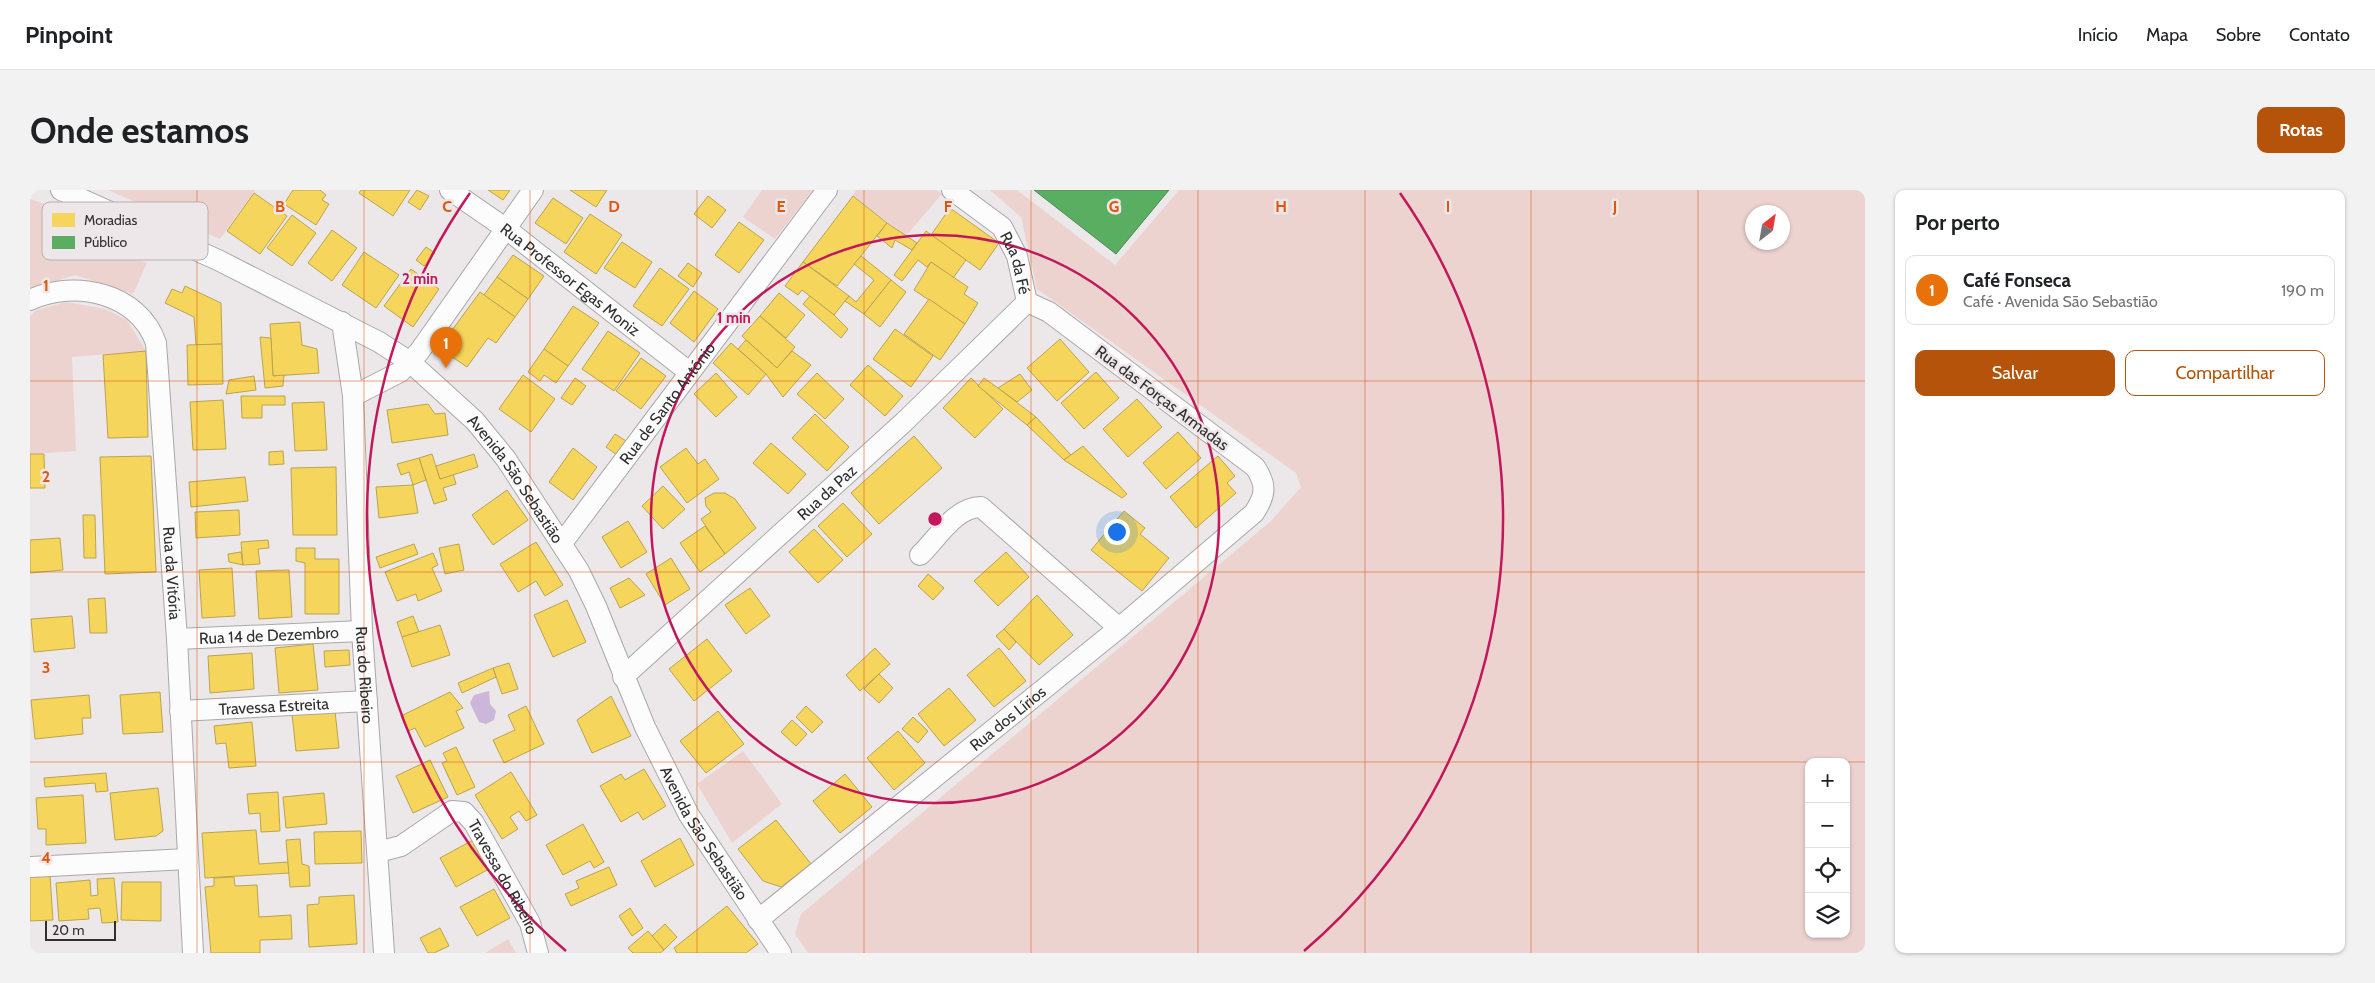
<!DOCTYPE html>
<html lang="pt">
<meta charset="utf-8">
<style>
:root{--surface:#fff;--page:#f2f2f2;--text:#202124;--muted:#757577;--line:#e0e0e0;--accent:#b45309}
body{margin:0;font-family:Cabin,sans-serif;background:var(--page);color:var(--text)}
.controls{position:absolute;right:15px;bottom:15px;display:grid;overflow:hidden;border-radius:10px;box-shadow:0 1px 4px #0004}
.controls button{width:45px;height:45px;display:grid;place-items:center;padding:0;border:0;border-bottom:1px solid var(--line);background:var(--surface);color:var(--text);font:25px sans-serif}
.compass{position:absolute;left:1715px;top:15px;width:45px;height:45px;border-radius:50%;background:var(--surface);box-shadow:0 1px 4px #0004;rotate:31deg}
.scale{position:absolute;left:15px;bottom:12px;width:71px;box-sizing:border-box;padding-left:5px;border:2px solid #312f30;border-top:0;font-size:14px;line-height:18px;white-space:nowrap;color:#312f30;-webkit-text-stroke:4px #ede7e9;paint-order:stroke}
.you{position:absolute;left:1086px;top:341px;width:18px;height:18px;margin:-12px;border:4px solid #fff;border-radius:50%;background:#1a73e8;box-shadow:0 0 0 8px #1a73e833}
.badge{display:grid;place-items:center;width:32px;height:32px;border-radius:50%;background:var(--accent);color:#fff;font-size:16px;font-weight:700}
.pin{position:absolute;translate:-50% -41px;filter:drop-shadow(0 1px 2px #0008)}
.pin::after{content:'';position:absolute;top:26px;width:18px;height:15px;background:inherit;clip-path:polygon(0 0,100% 0,50% 100%)}
.list{margin:0;padding:0;list-style:none}
h2{display:flex;justify-content:space-between;align-items:center;height:65px;margin:0;padding:0 20px;font-size:21px}
h2 small{font-size:16px;font-weight:400;color:var(--muted)}
.list li{display:grid;grid-template-columns:32px 1fr auto;gap:15px;align-items:center;box-sizing:border-box;height:70px;margin:0 10px 10px;padding:0 10px;border:1px solid var(--line);border-radius:10px}
.list b{display:block;font-size:19px;white-space:nowrap}
.list p{margin:0;font-size:16px;white-space:nowrap;color:var(--muted)}
.list em{font-size:16px;font-style:normal;color:var(--muted)}
.actions{display:flex;gap:10px;padding:15px 20px}
.actions a{flex:1;padding:11px 0;border:1px solid var(--accent);border-radius:10px;text-align:center;font-size:18px;color:var(--accent)}
.actions .main{background:var(--accent);color:#fff}
.icon{flex:none;width:28px;height:28px;fill:none;stroke:currentColor;stroke-width:2;stroke-linecap:round;stroke-linejoin:round}
.map{position:relative;flex:none;width:1835px;height:763px;overflow:hidden;border-radius:10px}
header{display:flex;align-items:center;gap:30px;box-sizing:border-box;height:70px;padding:0 25px;background:var(--surface);border-bottom:1px solid var(--line)}
header strong{font-size:24px}
nav{display:flex;gap:28px;margin-inline-start:auto;font-size:18px}
.intro{display:flex;align-items:center;justify-content:space-between;box-sizing:border-box;height:120px;padding:0 30px}
h1{margin:0;font-size:35px}
.button{padding:12px 22px;border-radius:10px;background:var(--accent);color:#fff;font-size:18px;font-weight:700}
main{display:flex;gap:30px;padding:0 30px}
aside{flex:1;background:var(--surface);border-radius:10px;box-shadow:0 1px 4px #0004}
.map>svg:first-child{display:block}
</style>
<header>
<strong>Pinpoint</strong>
<nav><a>Início</a><a>Mapa</a><a>Sobre</a><a>Contato</a></nav>
</header>
<div class="intro"><h1>Onde estamos</h1><a class="button">Rotas</a></div>
<main>
<div class="map">
<svg width="1835" height="763" viewBox="0 0 1835 763">
<rect width="100%" height="100%" fill="#ece8ea"/>
<g fill="#ecd3d0" fill-rule="evenodd">
<polygon points="78,0 225,0 190,49"/>
<polygon points="732,0 783,0 745,49 713,27"/>
<polygon points="826,0 906,0 912,4 876,46 823,6"/>
<path d="M 960,0 L 987,0 L 1085,75 L 1149,0 L 1835,0 L 1835,763 L 778,763 L 765,744 L 771,724 L 1241,331 L 1271,297 L 1266,283 L 1007,99 L 991,27 ZM 1722,22 L 1752,22 L 1752,52 L 1722,52 ZM 1779,572 L 1816,572 L 1816,744 L 1779,744 Z"/>
<polygon points="0,9 50,26 44,44 117,73 103,104 45,85 0,99"/>
<polygon points="36,112 75,119 97,130 116,161 42,167 46,261 0,264 0,126 7,120"/>
<polygon points="713,561 752,614 702,653 667,594"/>
<polygon points="478,749 486,763 455,763"/>
</g>
<polygon fill="#ccb6d9" points="459,501 460,514 466,521 464,530 456,534 449,532 440,513 444,505"/>
<g fill="#f6d55c" stroke="#bba34f">
<polygon points="263,0 290,0 296,5 292,10 299,14 286,35 254,14"/>
<polygon points="331,0 380,0 363,26 329,3"/>
<polygon points="387,0 399,6 390,20 378,12"/>
<polygon points="458,0 480,0 473,10"/>
<polygon points="540,0 577,0 566,17"/>
<polygon points="224,3 257,26 230,64 197,41"/>
<polygon points="678,6 696,20 682,38 664,24"/>
<polygon points="823,6 857,33 807,96 773,72"/>
<polygon points="523,8 553,28 536,54 505,33"/>
<polygon points="920,18 969,53 950,80 901,45"/>
<polygon points="560,24 592,45 566,84 534,62"/>
<polygon points="262,25 286,43 262,76 237,58"/>
<polygon points="709,32 734,50 709,83 685,65"/>
<polygon points="857,33 887,53 882,60 865,50 862,58 847,46"/>
<polygon points="302,40 327,58 302,91 278,73"/>
<polygon points="896,41 936,70 923,88 901,72 897,77 888,70 872,91 864,85"/>
<polygon points="592,52 622,72 605,98 574,78"/>
<polygon points="396,57 405,63 394,76 386,70"/>
<polygon points="334,62 369,85 346,118 312,95"/>
<polygon points="483,65 514,86 498,109 467,87"/>
<polygon points="831,66 861,90 834,124 815,111 819,106 826,112 844,90 824,74"/>
<polygon points="773,72 819,106 804,125 772,100 768,105 755,96"/>
<polygon points="901,72 938,97 934,104 948,113 935,134 884,100"/>
<polygon points="658,73 672,83 663,97 648,86"/>
<polygon points="630,78 659,99 632,136 603,116"/>
<polygon points="381,79 409,99 383,137 354,116"/>
<polygon points="467,87 498,109 485,127 454,105"/>
<polygon points="861,90 876,102 850,137 834,124"/>
<polygon points="155,96 191,113 192,154 166,155 164,127 135,113 142,99 152,103"/>
<polygon points="664,101 688,119 664,152 640,133"/>
<polygon points="450,102 485,127 466,153 458,148 437,177 409,158"/>
<polygon points="749,103 775,125 756,148 730,126"/>
<polygon points="780,106 804,125 818,139 811,148 773,114"/>
<polygon points="899,109 935,134 910,170 874,144"/>
<polygon points="543,116 569,133 538,176 514,159"/>
<polygon points="730,126 765,157 747,178 712,146"/>
<polygon points="270,132 272,155 287,159 289,183 243,186 240,134"/>
<polygon points="865,139 903,166 881,197 843,169"/>
<polygon points="578,141 610,163 584,201 552,179"/>
<polygon points="230,147 241,148 243,186 254,185 253,196 235,198"/>
<polygon points="1030,149 1059,182 1027,211 997,178"/>
<polygon points="716,150 747,178 762,161 781,175 753,207 736,184 708,159"/>
<polygon points="701,153 736,184 718,205 683,173"/>
<polygon points="192,154 193,194 158,195 157,155"/>
<polygon points="514,159 538,176 526,193 514,185 510,191 498,182"/>
<polygon points="116,161 118,247 78,248 73,165"/>
<polygon points="611,168 636,186 611,219 586,201"/>
<polygon points="838,175 873,206 855,226 820,195"/>
<polygon points="1066,182 1089,208 1054,239 1031,213"/>
<polygon points="686,183 707,207 686,227 664,204"/>
<polygon points="787,183 814,209 795,229 767,204"/>
<polygon points="990,184 1002,200 987,212 968,198"/>
<polygon points="493,185 525,209 501,242 469,219"/>
<polygon points="224,186 226,200 196,204 199,190"/>
<polygon points="545,188 556,196 542,215 531,208"/>
<polygon points="941,188 973,219 945,248 913,218"/>
<polygon points="954,188 968,198 1006,227 997,235 948,196"/>
<polygon points="211,206 255,206 255,215 232,215 232,228 212,228"/>
<polygon points="1107,209 1132,237 1098,267 1073,239"/>
<polygon points="193,210 196,259 163,260 160,212"/>
<polygon points="294,212 297,260 265,261 262,213"/>
<polygon points="398,214 405,224 415,223 418,245 362,253 357,220"/>
<polygon points="785,224 819,257 797,281 762,248"/>
<polygon points="1006,227 1041,265 1034,270 997,235"/>
<polygon points="1148,242 1171,268 1136,299 1113,273"/>
<polygon points="585,244 596,251 587,265 576,257"/>
<polygon points="884,246 912,278 849,334 821,303"/>
<polygon points="741,253 776,284 758,304 723,273"/>
<polygon points="1053,256 1097,304 1092,308 1034,270"/>
<polygon points="543,258 567,277 543,310 519,292"/>
<polygon points="656,258 668,274 675,269 689,289 657,313 630,277"/>
<polygon points="253,261 254,274 239,275 239,262"/>
<polygon points="0,264 14,264 15,298 0,298"/>
<polygon points="402,264 410,289 423,284 426,294 413,298 417,310 404,314 389,268"/>
<polygon points="444,264 448,277 410,289 406,276"/>
<polygon points="121,266 126,382 75,384 70,267"/>
<polygon points="1188,266 1205,286 1197,293 1206,303 1166,338 1140,307"/>
<polygon points="389,268 396,290 383,295 379,282 371,285 367,274"/>
<polygon points="306,277 307,345 263,345 261,278"/>
<polygon points="215,287 218,311 161,317 159,292"/>
<polygon points="383,295 388,323 349,328 346,297"/>
<polygon points="633,296 655,319 633,339 612,316"/>
<polygon points="477,300 498,330 463,355 442,325"/>
<polygon points="684,303 695,303 705,309 726,338 695,364 671,329 681,322 676,316 675,308"/>
<polygon points="813,313 842,344 817,367 788,336"/>
<polygon points="209,320 210,345 166,348 165,322"/>
<polygon points="1094,321 1115,338 1110,344 1139,368 1112,401 1061,360"/>
<polygon points="53,325 65,325 66,368 54,368"/>
<polygon points="598,331 617,362 591,378 572,347"/>
<polygon points="675,336 695,364 670,382 650,353"/>
<polygon points="784,339 813,370 788,393 759,362"/>
<polygon points="30,348 33,380 0,383 0,350"/>
<polygon points="238,350 239,358 228,359 230,374 213,375 211,352"/>
<polygon points="506,352 533,395 515,406 506,391 488,402 470,374"/>
<polygon points="384,354 388,364 350,378 346,367"/>
<polygon points="429,354 434,380 415,384 409,358"/>
<polygon points="266,358 285,358 285,369 309,369 309,424 275,424 275,373 266,371"/>
<polygon points="211,362 213,375 199,372 198,364"/>
<polygon points="976,362 999,387 968,416 944,391"/>
<polygon points="403,363 408,375 402,378 412,401 388,411 386,404 367,411 355,382"/>
<polygon points="641,368 660,399 635,415 616,384"/>
<polygon points="202,378 205,426 172,428 169,380"/>
<polygon points="259,380 262,427 229,429 226,381"/>
<polygon points="898,384 914,398 903,410 888,396"/>
<polygon points="599,388 615,405 590,418 580,398"/>
<polygon points="720,398 740,426 716,444 695,415"/>
<polygon points="1007,405 1043,445 1009,475 974,439"/>
<polygon points="75,408 77,443 60,443 58,409"/>
<polygon points="537,410 556,452 523,467 504,425"/>
<polygon points="42,426 45,458 4,462 1,429"/>
<polygon points="383,426 389,442 372,447 367,432"/>
<polygon points="410,435 420,465 382,477 372,447"/>
<polygon points="974,439 986,452 979,460 966,446"/>
<polygon points="677,449 702,481 664,511 639,479"/>
<polygon points="283,454 288,500 249,503 245,458"/>
<polygon points="845,458 860,474 830,501 816,485"/>
<polygon points="969,458 996,491 964,517 937,485"/>
<polygon points="319,460 320,475 295,477 294,461"/>
<polygon points="222,463 224,499 180,503 178,466"/>
<polygon points="479,473 488,499 472,504 463,478"/>
<polygon points="463,478 466,487 432,503 428,493"/>
<polygon points="849,484 863,498 849,513 834,499"/>
<polygon points="919,498 946,530 914,556 888,524"/>
<polygon points="130,502 133,542 93,544 90,505"/>
<polygon points="420,502 433,518 426,521 434,538 395,557 385,538 378,541 371,526"/>
<polygon points="59,505 61,528 52,528 53,544 5,549 1,510"/>
<polygon points="581,506 601,546 562,563 547,530"/>
<polygon points="496,516 514,554 474,573 463,550 485,540 478,525"/>
<polygon points="776,516 793,532 782,543 766,527"/>
<polygon points="305,521 309,558 266,561 262,524"/>
<polygon points="688,521 714,554 676,583 650,551"/>
<polygon points="883,527 898,541 888,553 872,539"/>
<polygon points="762,530 777,544 766,556 751,542"/>
<polygon points="222,532 226,576 199,578 196,553 186,554 184,536"/>
<polygon points="868,541 895,573 864,600 837,568"/>
<polygon points="426,557 445,597 427,605 412,573 417,571 413,563"/>
<polygon points="400,570 418,607 383,623 366,586"/>
<polygon points="614,579 636,616 613,630 608,622 591,632 570,596 591,584 595,590"/>
<polygon points="481,582 507,625 496,631 489,621 480,627 488,639 472,649 445,605"/>
<polygon points="76,583 78,601 66,602 65,593 15,597 14,588"/>
<polygon points="815,584 842,617 810,643 783,611"/>
<polygon points="128,598 133,641 126,646 85,650 80,603"/>
<polygon points="248,602 250,641 231,642 230,623 219,624 217,604"/>
<polygon points="294,603 297,634 256,638 253,607"/>
<polygon points="53,605 56,653 16,655 16,639 8,639 6,608"/>
<polygon points="746,630 781,674 751,697 733,691 708,659"/>
<polygon points="553,634 574,672 564,678 560,671 533,685 516,655"/>
<polygon points="226,640 229,674 258,672 259,683 175,688 172,643"/>
<polygon points="331,641 332,673 285,674 284,642"/>
<polygon points="650,648 664,675 625,697 611,671"/>
<polygon points="270,649 272,674 279,676 280,696 260,697 256,650"/>
<polygon points="443,650 459,679 426,697 410,668"/>
<polygon points="579,677 587,695 541,716 535,704 549,698 546,691"/>
<polygon points="20,686 23,730 0,731 0,687"/>
<polygon points="204,687 205,696 227,695 229,727 261,725 262,749 230,750 230,763 181,763 175,697 184,696 184,688"/>
<polygon points="84,688 88,732 72,733 70,718 58,719 59,729 29,731 26,693 60,690 61,706 68,705 67,689"/>
<polygon points="92,692 131,692 131,731 91,730"/>
<polygon points="464,699 480,728 447,746 430,717"/>
<polygon points="324,705 327,754 279,757 277,715 289,714 289,707"/>
<polygon points="697,716 728,754 716,763 647,763 644,758"/>
<polygon points="600,718 613,738 602,746 589,726"/>
<polygon points="635,734 647,747 634,760 622,746"/>
<polygon points="410,738 419,756 404,763 398,763 390,748"/>
<polygon points="618,741 634,760 630,763 603,763 598,758"/>
</g>
<polygon fill="#5aae61" stroke="#4e8852" points="1004,0 1139,0 1086,64"/>
<g fill="none" stroke-linecap="round" stroke-linejoin="round">
<defs>
<g id="street">
<path id="s1" d="M 31,0 L 188,70 L 349,152 L 380,172 L 445,231 L 476,269 L 549,381 L 566,416 L 615,537 L 659,625 L 751,763"/>
<path id="s2" d="M 420,0 L 475,38 L 659,182"/>
<path id="s3" d="M 922,0 L 972,37 L 987,66 L 997,112"/>
<path id="s4" d="M 0,110 C 45,89 109,103 126,153 L 147,449 L 163,763"/>
<path id="s5" d="M 312,132 L 323,206 L 332,441 L 354,763"/>
<polyline points="323,206 370,182 389,162 503,0"/>
<path id="s6" d="M 532,353 L 797,0"/>
<path d="M 890,365 C 908,348 925,317 951,317 L 1089,438"/>
<path id="s7" d="M 147,449 L 332,441"/>
<path id="s8" d="M 593,487 L 874,232 L 997,112"/>
<path id="s9" d="M 150,521 L 337,511"/>
<path id="s10" d="M 348,662 L 371,656 L 422,621 L 434,622 L 444,633 L 500,733 L 508,763"/>
<polyline points="0,677 158,669"/>
<path id="s11" d="M 728,730 L 1089,438 L 1224,323 C 1236,305 1237,295 1225,277 L 1019,122 L 997,112"/>
</g>
</defs>
<use href="#street" stroke="#aaa7a9" stroke-width="22"/>
<use href="#street" stroke="#fcfcfc" stroke-width="20"/>
</g>
<path fill="none" stroke="#df570e" stroke-width="1" stroke-opacity="0.55" d="M 167,0 L 167,763M 334,0 L 334,763M 500,0 L 500,763M 667,0 L 667,763M 834,0 L 834,763M 1001,0 L 1001,763M 1168,0 L 1168,763M 1335,0 L 1335,763M 1501,0 L 1501,763M 1668,0 L 1668,763M 0,191 L 1835,191M 0,382 L 1835,382M 0,572 L 1779,572M 1816,572 L 1835,572"/>
<g fill="none" stroke="#c2185b" stroke-width="2.5">
<circle cx="905" cy="329" r="284"/>
<path d="M536 761A568 568 0 0 1 440 3M1370 3A568 568 0 0 1 1274 761"/>
</g>
<g text-anchor="middle" dominant-baseline="central" stroke-width="5" stroke-linejoin="round" paint-order="stroke">
<g font-size="16" fill="#312f30" stroke="#ede7e9">
<text stroke="none"><textPath href="#s3" startOffset="101">Rua da Fé</textPath></text>
<text stroke="none"><textPath href="#s2" startOffset="150">Rua Professor Egas Moniz</textPath></text>
<text transform="translate(1132 208) rotate(37)">Rua das Forças Armadas</text>
<text stroke="none"><textPath href="#s6" startOffset="175">Rua de Santo António</textPath></text>
<text stroke="none"><textPath href="#s1" startOffset="548">Avenida São Sebastião</textPath></text>
<text stroke="none"><textPath href="#s8" startOffset="275">Rua da Paz</textPath></text>
<text stroke="none"><textPath href="#s4" startOffset="380">Rua da Vitória</textPath></text>
<text stroke="none"><textPath href="#s7" startOffset="92">Rua 14 de Dezembro</textPath></text>
<text stroke="none"><textPath href="#s5" startOffset="354">Rua do Ribeiro</textPath></text>
<text stroke="none"><textPath href="#s9" startOffset="94">Travessa Estreita</textPath></text>
<text stroke="none"><textPath href="#s11" startOffset="321">Rua dos Lírios</textPath></text>
<text stroke="none"><textPath href="#s1" startOffset="951">Avenida São Sebastião</textPath></text>
<text stroke="none"><textPath href="#s10" startOffset="174">Travessa do Ribeiro</textPath></text>
</g>
</g>
<rect x="12" y="12" width="166" height="58" rx="8" fill="#ede7e9" stroke="#b5b0b2" stroke-width="1"/>
<rect x="22" y="23" width="23" height="14" fill="#f6d55c"/>
<rect x="22" y="46" width="23" height="13" fill="#5aae61"/>
<g font-size="14" fill="#312f30">
<text x="54" y="35">Moradias</text>
<text x="54" y="57">Público</text>
</g>
<g font-size="16" text-anchor="middle" font-weight="bold" fill="#df570e" stroke="#ede7e9" stroke-width="5" stroke-linejoin="round" paint-order="stroke">
<text x="250" y="22">B</text>
<text x="417" y="22">C</text>
<text x="584" y="22">D</text>
<text x="751" y="22">E</text>
<text x="918" y="22">F</text>
<text x="1084" y="22">G</text>
<text x="1251" y="22">H</text>
<text x="1418" y="22">I</text>
<text x="1585" y="22">J</text>
<text x="16" y="101">1</text>
<text x="16" y="292">2</text>
<text x="16" y="483">3</text>
<text x="16" y="673">4</text>
</g>
<circle cx="905" cy="329" r="8" fill="#c2185b" stroke="#ede7e9" stroke-width="2.5"/>
<g font-size="15" text-anchor="middle" font-weight="bold" fill="#c2185b" stroke="#ede7e9" stroke-width="5" stroke-linejoin="round" paint-order="stroke">
<text x="390" y="94">2 min</text>
<text x="704" y="133">1 min</text>
</g>
</svg>
<div class="controls">
<button>+</button>
<button>−</button>
<button><svg class="icon" aria-label="locate" viewBox="0 0 24 24"><circle cx="12" cy="12" r="6"/><path d="M12 2v4M12 18v4M2 12h4M18 12h4"/></svg></button>
<button><svg class="icon" aria-label="layers" viewBox="0 0 24 24"><path d="M12 4l9 5-9 5-9-5zM3 14l9 5 9-5"/></svg></button>
</div>
<svg class="compass" viewBox="-18 -18 36 36"><path d="M0-13l5 13h-10z" fill="#e53935"/><path d="M0 13l5-13h-10z" fill="#757577"/></svg>
<div class="scale">20 m</div>
<div class="you"></div>
<div class="pin badge" style="left:416px;top:178px;background:#e8710a">1</div>
</div>
<aside>
<h2>Por perto<small></small></h2>
<ul class="list">
<li><span class="badge" style="background:#e8710a">1</span><div><b>Café Fonseca</b><p>Café · Avenida São Sebastião</p></div><em>190 m</em></li>
</ul>
<div class="actions"><a class="main">Salvar</a><a>Compartilhar</a></div>
</aside>
</main>
